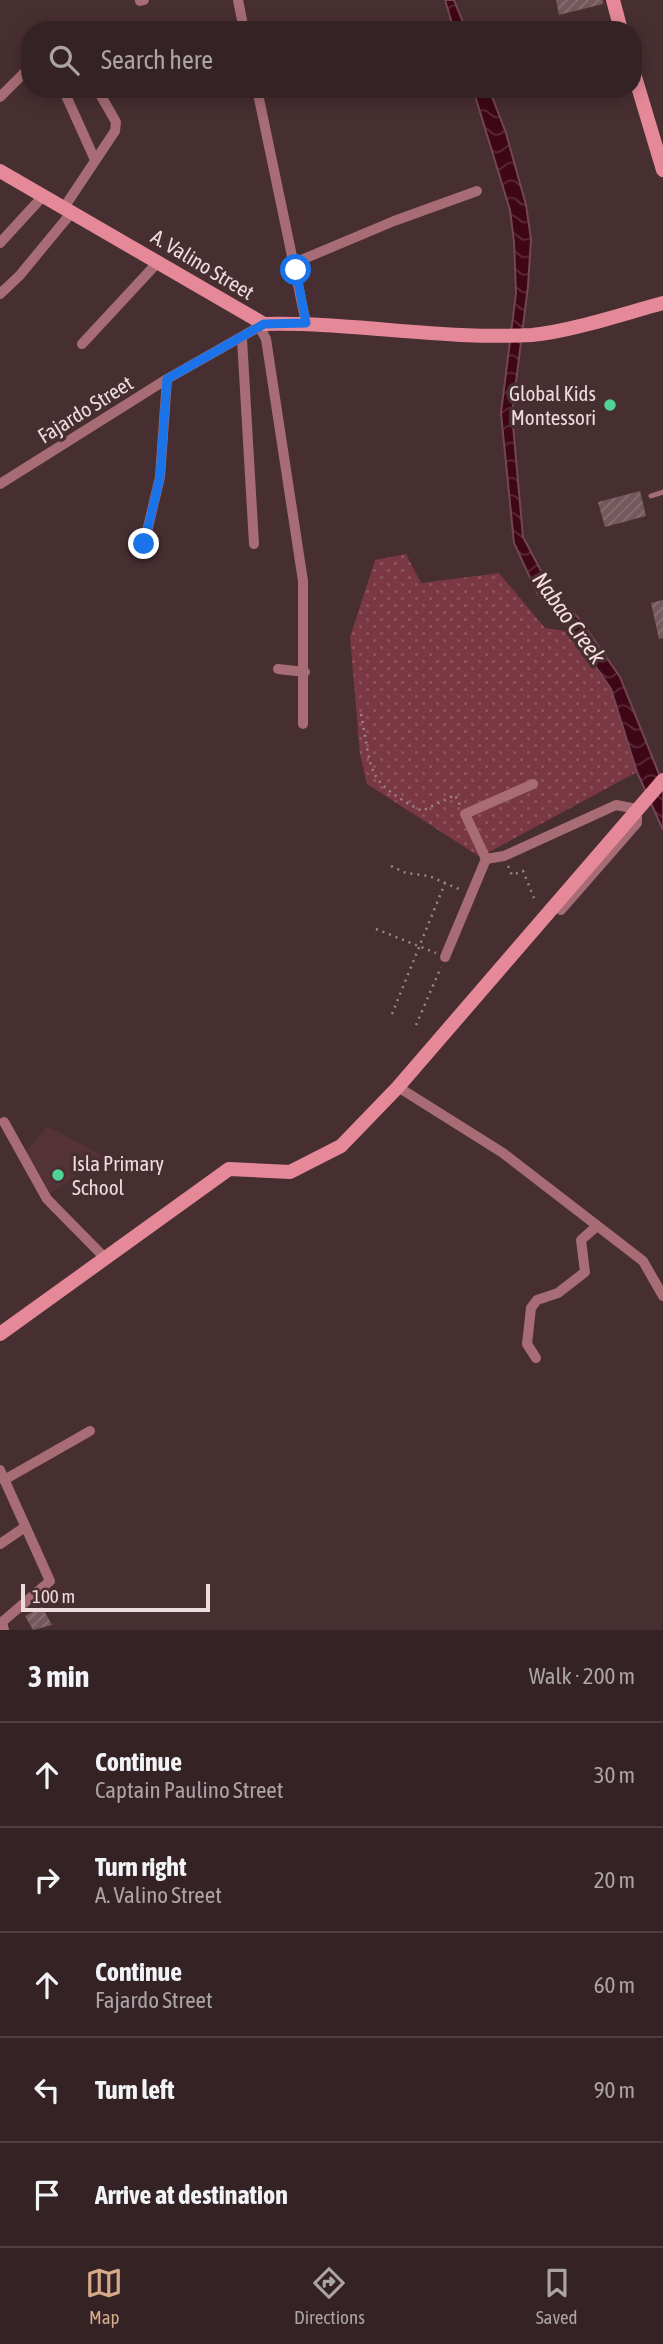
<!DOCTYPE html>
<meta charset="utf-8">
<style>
:root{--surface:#352225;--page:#3d2a2d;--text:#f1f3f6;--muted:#aaa4a7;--line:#4f3f42;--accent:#d6ab8b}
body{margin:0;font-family:"Asap Condensed",sans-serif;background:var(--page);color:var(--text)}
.scale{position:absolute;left:21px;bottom:18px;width:189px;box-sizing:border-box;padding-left:7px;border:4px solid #eddcde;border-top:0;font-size:19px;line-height:24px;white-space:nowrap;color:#eddcde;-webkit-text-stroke:5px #472e31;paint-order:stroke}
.stop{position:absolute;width:21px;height:21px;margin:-16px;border:5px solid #1a73e8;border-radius:50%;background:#fff}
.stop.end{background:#1a73e8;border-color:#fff;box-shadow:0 2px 7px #0008}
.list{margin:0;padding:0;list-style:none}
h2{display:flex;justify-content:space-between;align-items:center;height:91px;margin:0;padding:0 28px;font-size:30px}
h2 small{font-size:23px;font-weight:400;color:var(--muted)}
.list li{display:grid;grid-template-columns:46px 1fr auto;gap:21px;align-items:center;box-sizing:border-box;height:105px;padding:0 28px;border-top:2px solid var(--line)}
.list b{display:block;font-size:26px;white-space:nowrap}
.list p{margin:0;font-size:23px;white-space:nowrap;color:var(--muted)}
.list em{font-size:23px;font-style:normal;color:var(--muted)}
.icon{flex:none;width:38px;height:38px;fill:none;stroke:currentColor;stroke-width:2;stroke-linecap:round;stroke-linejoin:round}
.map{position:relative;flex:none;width:663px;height:1630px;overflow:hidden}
.search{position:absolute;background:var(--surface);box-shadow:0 4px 18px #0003;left:21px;right:21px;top:21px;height:77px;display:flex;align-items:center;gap:18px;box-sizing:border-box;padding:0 24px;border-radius:28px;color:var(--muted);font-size:26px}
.sheet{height:616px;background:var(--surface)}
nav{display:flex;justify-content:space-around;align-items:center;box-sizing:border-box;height:98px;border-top:2px solid var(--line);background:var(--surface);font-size:19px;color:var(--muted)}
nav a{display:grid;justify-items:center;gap:4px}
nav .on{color:var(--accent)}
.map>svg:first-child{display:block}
</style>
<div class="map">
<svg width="663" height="1630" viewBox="0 0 663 1630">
<defs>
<pattern id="green-dots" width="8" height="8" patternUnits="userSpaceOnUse" patternTransform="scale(1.75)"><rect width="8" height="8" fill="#793844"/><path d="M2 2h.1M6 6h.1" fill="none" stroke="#8c545f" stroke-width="1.8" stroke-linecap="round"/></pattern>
<pattern id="water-waves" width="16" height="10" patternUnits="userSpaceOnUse" patternTransform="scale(1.75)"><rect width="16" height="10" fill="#3f0617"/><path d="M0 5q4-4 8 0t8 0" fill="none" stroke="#5b2a38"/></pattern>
<pattern id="building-hatch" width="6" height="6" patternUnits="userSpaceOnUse" patternTransform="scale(1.75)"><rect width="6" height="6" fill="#74585c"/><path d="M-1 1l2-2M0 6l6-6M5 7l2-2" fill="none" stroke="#886f73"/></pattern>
</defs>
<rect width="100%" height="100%" fill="#472e31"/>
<polygon fill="#543338" points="47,1126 103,1156 51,1193 26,1152"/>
<polygon fill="url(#green-dots)" points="406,554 421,583 499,573 545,628 572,632 611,689 637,772 480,857 367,784 360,754 350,637 375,560"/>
<g fill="url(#water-waves)" stroke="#734653" stroke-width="2">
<polygon points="445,0 454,0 466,30 454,30"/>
<polygon points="473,89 489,89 506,133 526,205 531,239 528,286 512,414 523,537 549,586 581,621 620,677 663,784 663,830 637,772 611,689 572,632 538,595 514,543 501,413 516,293 514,242 510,210"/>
</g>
<g fill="url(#building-hatch)">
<polygon points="556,0 603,0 603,4 559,15"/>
<polygon points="640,491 646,516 605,527 598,502"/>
<polygon points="663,600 663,638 659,639 651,603"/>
<polygon points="42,1607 52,1625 33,1630 25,1616"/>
</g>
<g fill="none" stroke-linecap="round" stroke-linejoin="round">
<g stroke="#9b8688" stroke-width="2.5" stroke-dasharray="2 5" stroke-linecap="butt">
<path d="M 361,714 C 373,774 364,780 422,811 L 455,795 L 460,805"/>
<polyline points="391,866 406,873 429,876 461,890"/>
<polyline points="508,866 512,875 523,871 534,898"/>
<polyline points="376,929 436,953"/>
<polyline points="392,1014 445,883"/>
<polyline points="416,1025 441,967"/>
</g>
<polyline stroke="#a76c75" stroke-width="5" points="651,496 663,492"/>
<g stroke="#a76c75" stroke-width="10">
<polyline points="238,0 244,30"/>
<polyline points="140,1 144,0"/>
<polyline points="63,89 95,160"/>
<polyline points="257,89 306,323"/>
<polyline points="0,97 30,67"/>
<polyline points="65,206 115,131 116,122 97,89"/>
<polyline points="0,243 44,195"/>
<polyline points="294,263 394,221 477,191"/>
<polyline points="0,294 20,275 72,212"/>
<polyline points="260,328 266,339 303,581 303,724"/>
<polyline points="242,339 254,544"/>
<polyline points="82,344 159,261"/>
<polyline points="0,484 167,379 264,324"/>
<polyline points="144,544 160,477 167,379"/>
<polyline points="278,669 305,672"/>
<polyline points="533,784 465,814 486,859 504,856 616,805 637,809 637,823 561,910"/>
<polyline points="445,957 486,859"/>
<polyline points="398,1087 503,1153 643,1261 663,1296"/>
<polyline points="4,1122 47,1199 105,1258"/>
<polyline points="536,1358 527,1344 531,1308 537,1300 558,1293 585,1272 581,1240 597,1226"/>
<polyline points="0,1470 50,1581 2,1622 4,1630"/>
<polyline points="4,1480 90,1431"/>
<polyline points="0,1544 25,1527"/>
</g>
<g stroke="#e58998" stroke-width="14">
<polyline points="613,0 621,30"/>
<polyline points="633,70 663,170"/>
<path d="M 0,171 L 264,324 C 353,322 443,340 532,335 C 568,332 626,313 663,303"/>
<polyline points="0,1334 229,1169 290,1172 341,1146 398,1087 663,780"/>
</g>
</g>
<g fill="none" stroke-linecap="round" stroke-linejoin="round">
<polyline stroke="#1a73e8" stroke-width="9" points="144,544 160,477 167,379 264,324 306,323 296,270"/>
</g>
<g fill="#51d397" stroke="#472e31" stroke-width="2.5">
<circle cx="610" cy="405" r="7"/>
<circle cx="58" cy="1175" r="7"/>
</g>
<g text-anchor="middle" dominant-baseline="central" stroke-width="7" stroke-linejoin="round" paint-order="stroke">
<g font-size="21" fill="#eddcde" stroke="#472e31">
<text transform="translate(203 264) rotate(31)">A. Valino Street</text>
<text transform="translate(85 409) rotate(-32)">Fajardo Street</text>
</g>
<g font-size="21" fill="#eddcde" stroke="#472e31" text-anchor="end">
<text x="596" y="393">Global Kids<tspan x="596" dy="24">Montessori</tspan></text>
<text x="72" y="1163" text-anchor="start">Isla Primary<tspan x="72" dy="24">School</tspan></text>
</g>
<g font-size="23" font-style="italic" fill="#f5dcdf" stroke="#472e31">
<text transform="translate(569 618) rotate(54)">Nabao Creek</text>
</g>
</g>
</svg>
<div class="scale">100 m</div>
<div class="stop" style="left:296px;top:270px"></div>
<div class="stop end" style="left:144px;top:544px"></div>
<div class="search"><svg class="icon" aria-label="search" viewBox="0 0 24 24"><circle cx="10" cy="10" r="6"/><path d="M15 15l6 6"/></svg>Search here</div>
</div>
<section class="sheet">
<h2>3 min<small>Walk · 200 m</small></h2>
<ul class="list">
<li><svg class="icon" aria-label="ahead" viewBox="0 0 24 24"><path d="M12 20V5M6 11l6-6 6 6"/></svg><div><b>Continue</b><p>Captain Paulino Street</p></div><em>30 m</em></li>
<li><svg class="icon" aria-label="right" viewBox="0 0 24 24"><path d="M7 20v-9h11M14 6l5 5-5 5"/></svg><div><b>Turn right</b><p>A. Valino Street</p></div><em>20 m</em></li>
<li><svg class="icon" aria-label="ahead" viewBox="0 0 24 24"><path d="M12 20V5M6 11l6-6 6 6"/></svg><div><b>Continue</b><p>Fajardo Street</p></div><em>60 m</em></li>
<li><svg class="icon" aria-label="left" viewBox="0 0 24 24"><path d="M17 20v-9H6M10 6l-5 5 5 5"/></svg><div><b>Turn left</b></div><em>90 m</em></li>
<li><svg class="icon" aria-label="arrive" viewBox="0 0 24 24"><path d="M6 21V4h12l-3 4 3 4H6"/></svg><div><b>Arrive at destination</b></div></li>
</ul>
</section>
<nav>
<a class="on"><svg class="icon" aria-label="map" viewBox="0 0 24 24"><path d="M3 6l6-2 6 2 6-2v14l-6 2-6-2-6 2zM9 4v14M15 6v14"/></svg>Map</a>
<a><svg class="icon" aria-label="directions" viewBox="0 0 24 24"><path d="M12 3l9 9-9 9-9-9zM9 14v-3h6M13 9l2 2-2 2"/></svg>Directions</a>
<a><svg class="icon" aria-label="saved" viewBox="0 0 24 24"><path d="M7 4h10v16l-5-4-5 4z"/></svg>Saved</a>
</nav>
